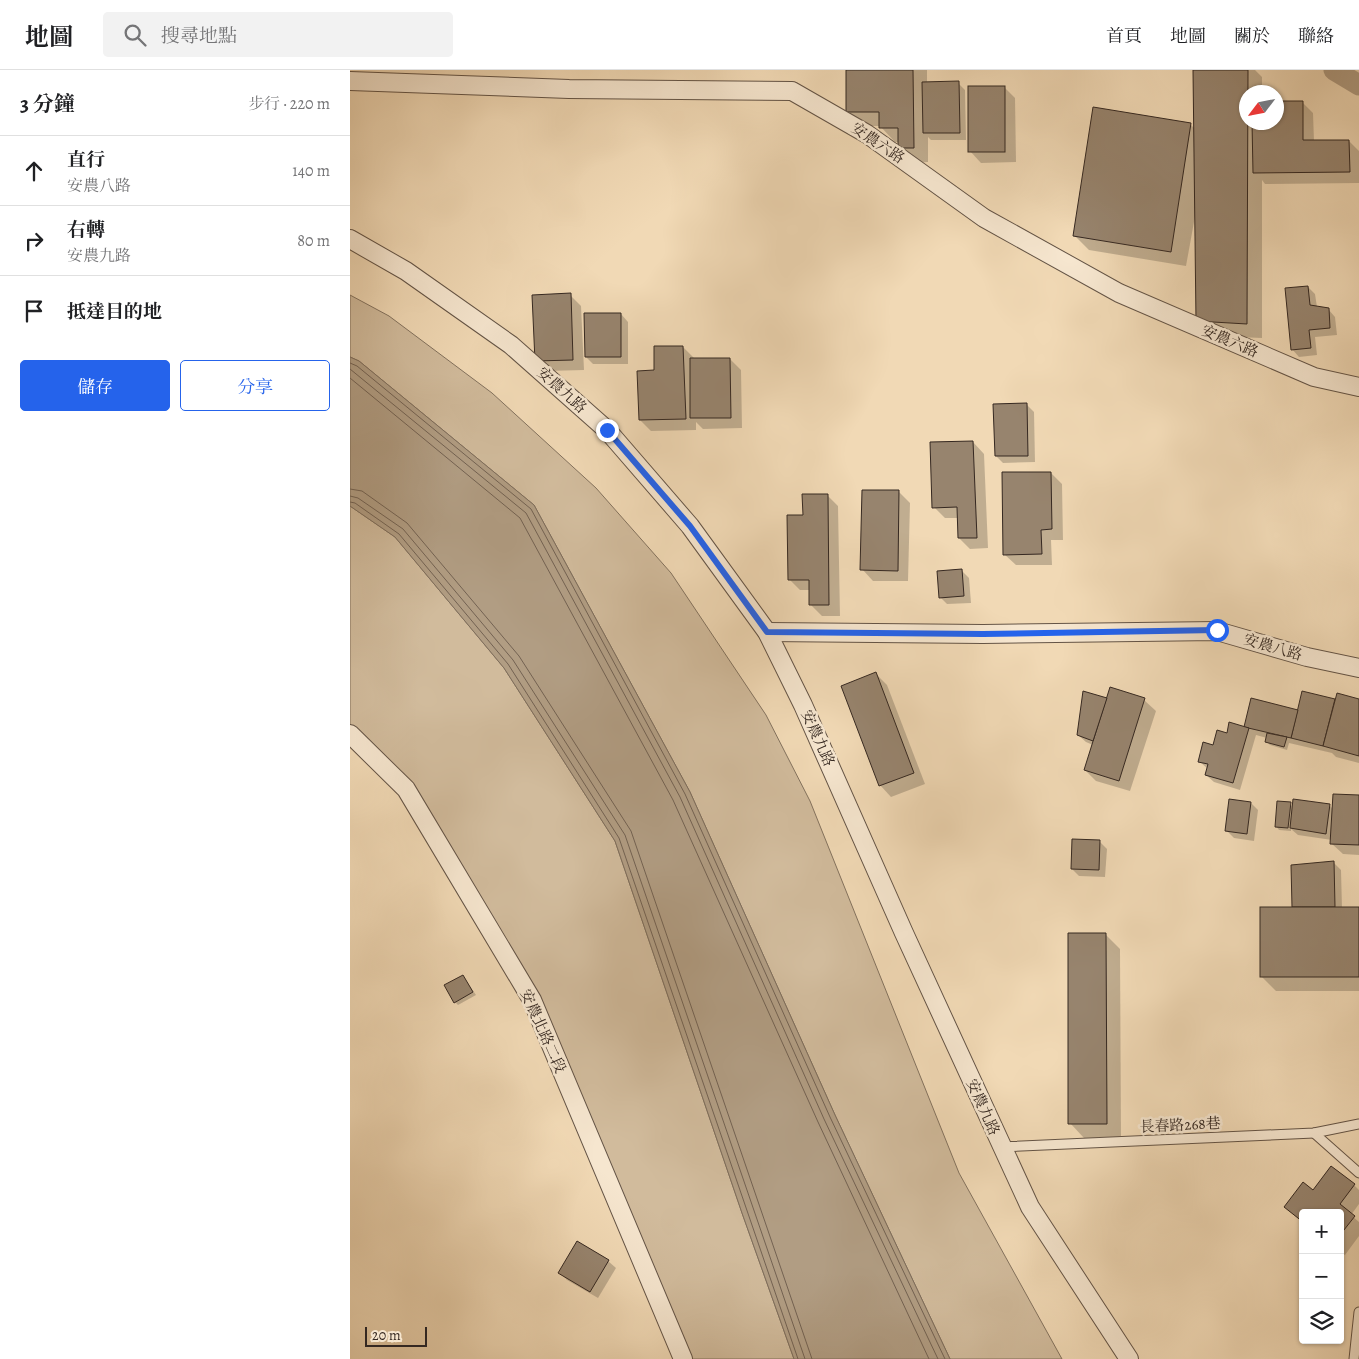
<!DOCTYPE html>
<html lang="zh-TW">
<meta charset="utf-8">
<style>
:root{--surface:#fff;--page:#f2f2f2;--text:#202124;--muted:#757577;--line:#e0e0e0;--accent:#2563eb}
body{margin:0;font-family:Alegreya,"Noto Serif TC",serif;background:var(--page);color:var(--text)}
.controls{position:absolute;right:15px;bottom:15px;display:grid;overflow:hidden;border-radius:5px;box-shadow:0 1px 4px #0004}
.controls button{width:45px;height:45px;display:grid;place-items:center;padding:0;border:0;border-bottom:1px solid var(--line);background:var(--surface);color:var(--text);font:25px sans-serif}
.compass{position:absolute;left:889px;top:15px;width:45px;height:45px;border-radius:50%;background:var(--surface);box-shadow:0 1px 4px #0004;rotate:238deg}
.scale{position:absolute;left:15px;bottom:12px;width:62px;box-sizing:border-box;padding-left:5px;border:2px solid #352821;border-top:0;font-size:14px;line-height:18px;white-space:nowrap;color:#352821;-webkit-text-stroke:4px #f6e6cf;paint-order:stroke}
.stop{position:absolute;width:15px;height:15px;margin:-11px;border:4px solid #2563eb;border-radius:50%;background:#fff}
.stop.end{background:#2563eb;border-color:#fff;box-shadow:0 1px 5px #0008}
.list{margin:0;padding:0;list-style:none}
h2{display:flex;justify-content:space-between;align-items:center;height:65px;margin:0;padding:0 20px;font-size:21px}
h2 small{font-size:16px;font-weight:400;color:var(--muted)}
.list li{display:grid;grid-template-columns:32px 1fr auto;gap:15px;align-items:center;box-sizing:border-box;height:70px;padding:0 20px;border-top:1px solid var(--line)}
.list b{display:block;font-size:19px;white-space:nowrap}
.list p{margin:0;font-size:16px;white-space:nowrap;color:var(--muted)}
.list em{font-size:16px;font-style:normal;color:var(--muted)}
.actions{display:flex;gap:10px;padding:15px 20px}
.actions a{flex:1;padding:11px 0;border:1px solid var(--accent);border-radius:5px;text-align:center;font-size:18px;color:var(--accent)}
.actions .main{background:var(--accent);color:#fff}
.icon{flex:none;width:28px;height:28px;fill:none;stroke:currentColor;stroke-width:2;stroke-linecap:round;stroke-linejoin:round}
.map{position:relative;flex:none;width:1009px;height:1289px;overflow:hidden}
header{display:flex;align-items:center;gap:30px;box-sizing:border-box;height:70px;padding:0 25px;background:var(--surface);border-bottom:1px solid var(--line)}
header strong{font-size:24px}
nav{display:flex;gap:28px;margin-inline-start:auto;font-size:18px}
.search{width:350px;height:45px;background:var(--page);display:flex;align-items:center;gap:12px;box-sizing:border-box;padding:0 18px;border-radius:5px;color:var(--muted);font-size:19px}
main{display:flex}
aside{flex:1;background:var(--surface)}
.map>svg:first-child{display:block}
</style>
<header>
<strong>地圖</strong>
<div class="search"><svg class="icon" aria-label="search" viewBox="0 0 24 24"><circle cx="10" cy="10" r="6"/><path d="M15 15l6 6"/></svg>搜尋地點</div>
<nav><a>首頁</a><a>地圖</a><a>關於</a><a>聯絡</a></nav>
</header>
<main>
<aside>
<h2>3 分鐘<small>步行 · 220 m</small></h2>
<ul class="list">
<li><svg class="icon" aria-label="ahead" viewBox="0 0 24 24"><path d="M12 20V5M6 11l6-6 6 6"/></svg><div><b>直行</b><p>安農八路</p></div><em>140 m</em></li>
<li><svg class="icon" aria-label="right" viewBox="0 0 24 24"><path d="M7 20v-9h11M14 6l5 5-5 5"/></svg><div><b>右轉</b><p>安農九路</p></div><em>80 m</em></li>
<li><svg class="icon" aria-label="arrive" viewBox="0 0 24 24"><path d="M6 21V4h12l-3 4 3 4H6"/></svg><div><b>抵達目的地</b></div></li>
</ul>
<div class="actions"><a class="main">儲存</a><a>分享</a></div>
</aside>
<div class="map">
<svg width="1009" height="1289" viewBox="0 0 1009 1289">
<rect width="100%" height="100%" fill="#f1d9b5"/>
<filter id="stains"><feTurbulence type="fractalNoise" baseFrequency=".004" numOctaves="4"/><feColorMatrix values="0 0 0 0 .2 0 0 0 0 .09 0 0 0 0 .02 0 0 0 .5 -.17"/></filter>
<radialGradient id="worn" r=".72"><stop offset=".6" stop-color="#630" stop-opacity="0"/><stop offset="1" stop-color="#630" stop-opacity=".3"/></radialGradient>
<g fill="#d1bb9c" stroke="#83725e">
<polygon points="0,225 39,246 142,323 246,418 321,503 416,645 460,731 609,1103 712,1289 600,1289 485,1045 340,722 184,435 9,291 0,287"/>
<polygon points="0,436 45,467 154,598 265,771 392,1143 444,1289 333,1289 182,930 56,719 0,664"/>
</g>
<polygon fill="#b19d83" stroke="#7f6e5c" points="0,287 9,291 184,435 340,722 485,1045 600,1289 444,1289 392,1143 265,771 154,598 45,467 0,436"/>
<g fill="#0003">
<polygon points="497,0 577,0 577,13 608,13 615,20 616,70 581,70 578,67 578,92 564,93 550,78 550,72 545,72 530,56 512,56 498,41"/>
<polygon points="844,0 905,0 912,7 912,22 896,22 896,52 926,52 952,32 963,43 964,71 999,71 1009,81 1009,113 915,114 912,110 912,268 862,266 847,251 846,141 836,196 739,180 724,165 841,55 845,59"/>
<polygon points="654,17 665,28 666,92 631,93 620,81"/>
<polygon points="958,217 965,224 967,237 978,239 985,247 987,265 965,267 967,285 949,287 942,279"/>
<polygon points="220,225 231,236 234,300 197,301 186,290"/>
<polygon points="271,244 278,252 278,294 243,294 236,287"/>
<polygon points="333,277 344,288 380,289 391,300 392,358 353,359 346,352 346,360 301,361 290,350 306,301"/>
<polygon points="677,335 684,342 685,392 653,393 646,386"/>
<polygon points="623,372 634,384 638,478 620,479 609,468 608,448 595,448 584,437"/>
<polygon points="701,403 712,414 713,470 701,470 702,495 666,495 654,484"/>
<polygon points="549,422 560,433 558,511 523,511 512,499"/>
<polygon points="477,425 488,436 490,546 472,546 461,535 460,520 450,520 439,509 454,446"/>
<polygon points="612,501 619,508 621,533 597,534 590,527"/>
<polygon points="526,604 537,615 575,714 541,727 530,715"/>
<polygon points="756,629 794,630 806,641 780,721 746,711 735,700 743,675 736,672 728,665"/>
<polygon points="984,630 986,632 1009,630 1009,693 986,687 982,683 939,673 937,680 920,675 917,672 917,668 906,665 890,720 864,712 856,705 858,699 849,691 877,664"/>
<polygon points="1009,726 1009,785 993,784 981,773 982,770 948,765 941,759 941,761 929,760 926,756 940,734 943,737 979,735 983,739"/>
<polygon points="901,733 908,740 904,771 884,768 876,760"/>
<polygon points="749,771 757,779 755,807 729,806 722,799"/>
<polygon points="984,793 991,800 992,838 1009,838 1009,921 926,921 911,906 944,838"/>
<polygon points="755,864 770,879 771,1068 734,1068 720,1053"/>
<polygon points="113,906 126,925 108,935 105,932"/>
<polygon points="1004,1115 1009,1120 1009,1134 1001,1145 1009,1152 1009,1166 995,1185 990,1182 990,1143 953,1143 953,1153 935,1137 963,1122"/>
<polygon points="258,1191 266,1198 248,1228 217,1210 210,1203"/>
</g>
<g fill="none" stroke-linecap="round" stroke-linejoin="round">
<g stroke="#736252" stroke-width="1">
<polyline points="0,293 7,296 181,439 335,724 480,1047 595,1289"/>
<polyline points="0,299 176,443 330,727 474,1049 588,1289"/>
<polyline points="0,308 170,448 323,730 468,1052 579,1289"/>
<polyline points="0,419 12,421 57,453 169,586 281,761 462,1289"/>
<polyline points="0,426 8,428 53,459 163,590 275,765 455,1289"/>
<polyline points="0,432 5,433 49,464 158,594 269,768 448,1289"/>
</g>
<polyline stroke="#b19d83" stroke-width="21" points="984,0 1009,15"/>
</g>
<g fill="#97846e" stroke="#352821">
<polygon points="496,0 563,0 564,78 548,78 548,58 529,58 529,42 496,42"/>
<polygon points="843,0 898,0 897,254 846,251"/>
<polygon points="609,11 610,63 573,63 572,12"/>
<rect x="618" y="16" width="37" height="66"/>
<polygon points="926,31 953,31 953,70 999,70 1000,102 903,103 902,52 926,52"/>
<polygon points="743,37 841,53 821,182 723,166"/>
<polygon points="958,216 960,235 979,238 980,258 959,260 961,278 941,280 935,218"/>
<polygon points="221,223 223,290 185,291 182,225"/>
<polygon points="234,243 271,243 271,287 235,287"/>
<polygon points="304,276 333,276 336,349 289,350 287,301 304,300"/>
<polygon points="340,288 380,288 381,348 340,348"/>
<polygon points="677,333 678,386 645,386 643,334"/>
<polygon points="623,371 627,468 608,468 607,437 582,438 580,372"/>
<polygon points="652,402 701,402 702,459 691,460 692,484 653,485"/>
<polygon points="512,420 549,420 548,501 510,500"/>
<polygon points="452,424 478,424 479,535 459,535 459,510 438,510 437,445 453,445"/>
<polygon points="612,499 614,526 589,528 587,501"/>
<polygon points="526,602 564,703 529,716 491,616"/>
<polygon points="760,617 795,628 769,711 734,700"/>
<polygon points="733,621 757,628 743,671 727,665"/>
<polygon points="952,621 985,629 973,676 941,668"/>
<polygon points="987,623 1009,629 1009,686 973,676"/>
<polygon points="901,628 948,640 941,668 894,657"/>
<polygon points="879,652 899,658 883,713 855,705 858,694 848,692 853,672 863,675 867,660 877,663"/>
<polygon points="917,663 937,667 934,677 915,672"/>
<polygon points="983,724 1009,725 1009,775 980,774"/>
<polygon points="879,729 901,732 897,764 875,761"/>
<polygon points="943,729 980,734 976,764 940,758"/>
<polygon points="927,731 941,732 938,758 925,757"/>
<polygon points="722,769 750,770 749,800 721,799"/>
<polygon points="984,791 985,837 942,837 941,795"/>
<rect x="910" y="837" width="99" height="70"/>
<polygon points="718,863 756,863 757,1054 718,1054"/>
<polygon points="113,905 123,922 104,933 94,915"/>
<polygon points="981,1096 1005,1114 990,1134 1005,1146 990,1165 990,1143 953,1143 953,1152 934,1137 953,1112 963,1120"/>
<polygon points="227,1171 259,1190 240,1222 208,1203"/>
</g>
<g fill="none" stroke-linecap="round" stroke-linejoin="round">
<defs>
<g id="service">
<polyline points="964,1063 1009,1103"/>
<polyline points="651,1077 964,1063 1009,1054"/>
<polyline points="1004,1289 1009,1242"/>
</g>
<g id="minor">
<polyline points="0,11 219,19 442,21 517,64 634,148 769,223 964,307 1009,317"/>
<polyline points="0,169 56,201 161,275 257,360 340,456 417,562 453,635 554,863 680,1137 779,1289"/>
<polyline points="417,562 633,564 867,561 957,587 1009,598"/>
<polyline points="0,664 56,719 182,930 333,1289"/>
</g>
</defs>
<use href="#service" stroke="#645446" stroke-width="11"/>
<use href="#minor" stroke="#645446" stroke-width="20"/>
<use href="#service" stroke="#f6e6cf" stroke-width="9"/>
<use href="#minor" stroke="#f6e6cf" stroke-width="18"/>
</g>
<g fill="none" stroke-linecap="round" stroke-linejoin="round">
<polyline stroke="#2563eb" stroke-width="6" points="257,360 340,456 417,562 633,564 867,560"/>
</g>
<g text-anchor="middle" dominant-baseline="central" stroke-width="5" stroke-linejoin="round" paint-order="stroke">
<g font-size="15" fill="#352821" stroke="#f6e6cf">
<text transform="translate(528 73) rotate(34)">安農六路</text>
<text transform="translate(880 271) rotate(23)">安農六路</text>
<text transform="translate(212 320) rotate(42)">安農九路</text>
<text transform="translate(923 577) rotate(16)">安農八路</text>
<text transform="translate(468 668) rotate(66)">安農九路</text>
<text transform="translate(193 961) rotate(66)">安農北路二段</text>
<text transform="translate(633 1037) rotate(66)">安農九路</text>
<text transform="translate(830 1055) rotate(-3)">長春路268巷</text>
</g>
</g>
<rect width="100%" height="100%" filter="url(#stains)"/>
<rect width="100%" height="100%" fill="url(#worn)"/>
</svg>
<div class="controls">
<button>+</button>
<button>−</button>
<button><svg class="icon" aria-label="layers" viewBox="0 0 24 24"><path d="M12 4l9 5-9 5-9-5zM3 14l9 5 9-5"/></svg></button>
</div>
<svg class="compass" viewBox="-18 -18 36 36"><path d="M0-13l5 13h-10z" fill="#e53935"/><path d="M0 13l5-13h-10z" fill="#757577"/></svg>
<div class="scale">20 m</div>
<div class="stop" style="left:867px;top:560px"></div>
<div class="stop end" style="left:257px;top:360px"></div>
</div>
</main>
